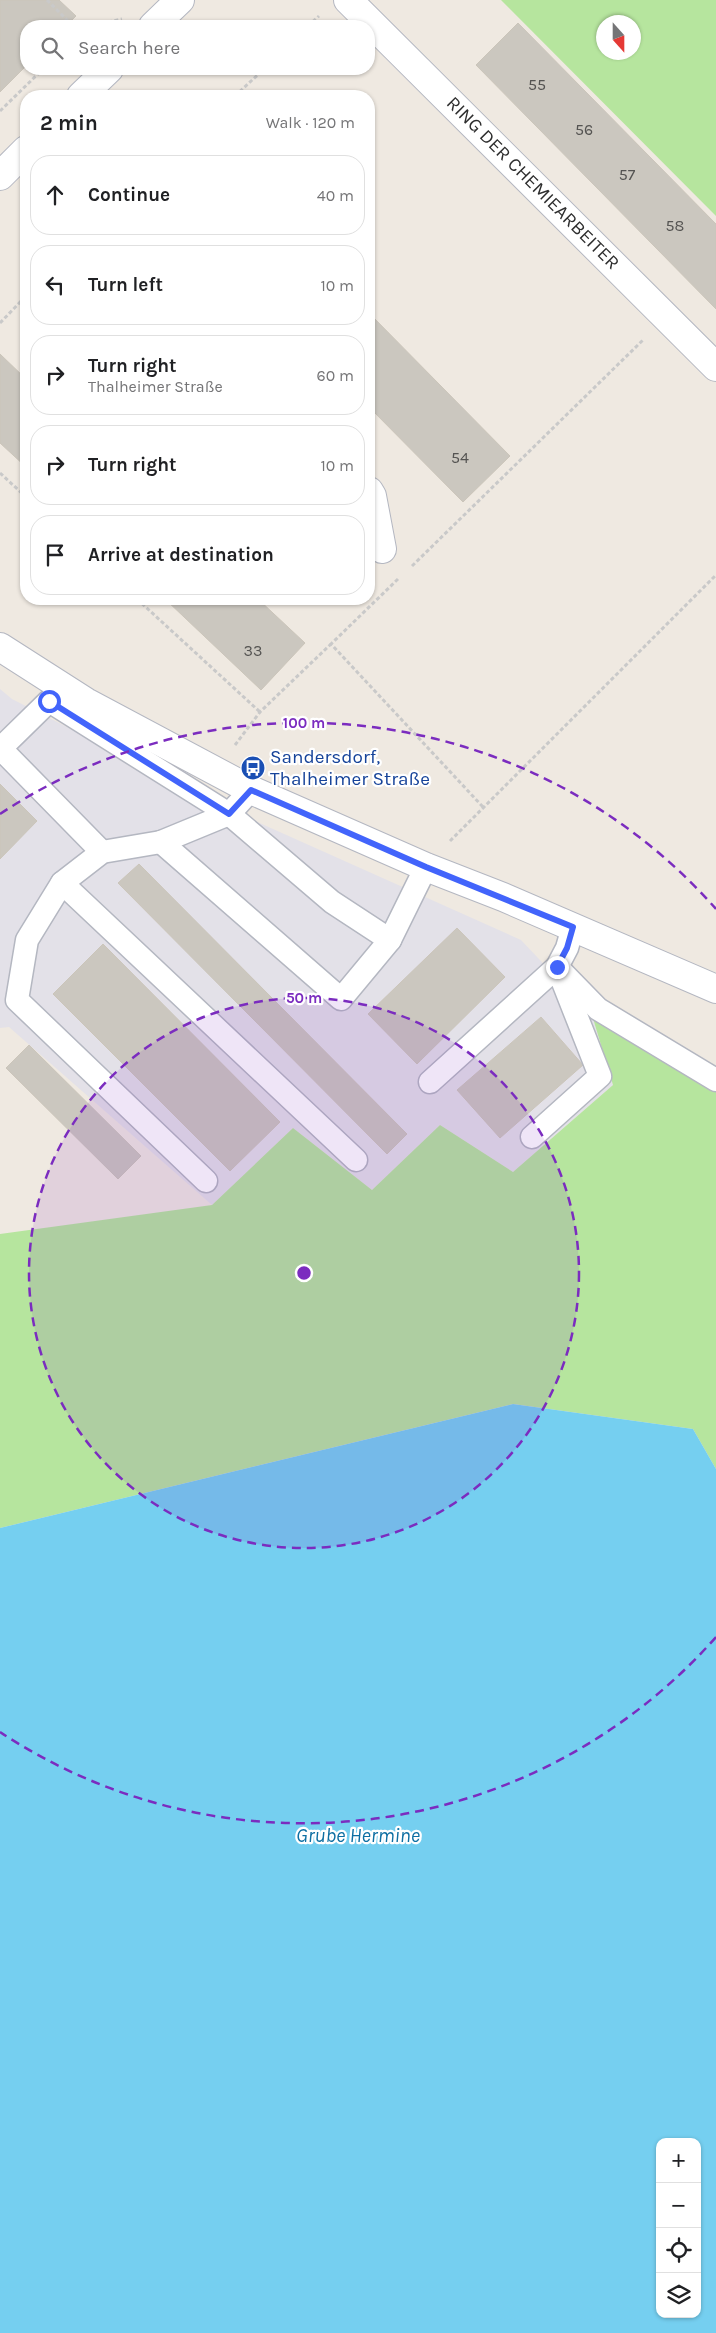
<!DOCTYPE html>
<meta charset="utf-8">
<style>
:root{--surface:#fff;--page:#f2f2f2;--text:#202124;--muted:#757577;--line:#e0e0e0}
body{margin:0;font-family:Karla,sans-serif;background:var(--page);color:var(--text)}
.controls{position:absolute;right:15px;bottom:15px;display:grid;overflow:hidden;border-radius:10px;box-shadow:0 1px 4px #0004}
.controls button{width:45px;height:45px;display:grid;place-items:center;padding:0;border:0;border-bottom:1px solid var(--line);background:var(--surface);color:var(--text);font:25px sans-serif}
.compass{position:absolute;left:596px;top:15px;width:45px;height:45px;border-radius:50%;background:var(--surface);box-shadow:0 1px 4px #0004;rotate:159deg}
.stop{position:absolute;width:15px;height:15px;margin:-11px;border:4px solid #4264fb;border-radius:50%;background:#fff}
.stop.end{background:#4264fb;border-color:#fff;box-shadow:0 1px 5px #0008}
.list{margin:0;padding:0;list-style:none}
h2{display:flex;justify-content:space-between;align-items:center;height:65px;margin:0;padding:0 20px;font-size:21px}
h2 small{font-size:16px;font-weight:400;color:var(--muted)}
.list li{display:grid;grid-template-columns:32px 1fr auto;gap:15px;align-items:center;box-sizing:border-box;height:80px;margin:0 10px 10px;padding:0 10px;border:1px solid var(--line);border-radius:20px}
.list b{display:block;font-size:19px;white-space:nowrap}
.list p{margin:0;font-size:16px;white-space:nowrap;color:var(--muted)}
.list em{font-size:16px;font-style:normal;color:var(--muted)}
.icon{flex:none;width:28px;height:28px;fill:none;stroke:currentColor;stroke-width:2;stroke-linecap:round;stroke-linejoin:round}
.map{position:relative;flex:none;width:716px;height:2333px;overflow:hidden}
.search{position:absolute;background:var(--surface);box-shadow:0 1px 4px #0004;left:20px;top:20px;width:355px;height:55px;display:flex;align-items:center;gap:12px;box-sizing:border-box;padding:0 18px;border-radius:20px;color:var(--muted);font-size:19px}
.panel{position:absolute;background:var(--surface);box-shadow:0 1px 4px #0004;left:20px;top:90px;width:355px;height:515px;border-radius:20px}
.map>svg:first-child{display:block}
</style>
<div class="map">
<svg width="716" height="2333" viewBox="0 0 716 2333">
<rect width="100%" height="100%" fill="#efe9e1"/>
<polygon fill="#e3e1e8" points="0,689 12,699 228,809 521,940 592,1015 613,1085 513,1172 440,1125 372,1190 293,1128 212,1205 9,1027 0,1028"/>
<g fill="#b6e59e" fill-rule="evenodd">
<path d="M 501,0 L 716,0 L 716,216 ZM 604,22 L 634,22 L 634,52 L 604,52 Z"/>
<polygon points="592,1015 716,1072 716,1469 693,1429 513,1404 0,1528 0,1234 212,1205 293,1128 372,1190 440,1125 513,1172 613,1085"/>
</g>
<path fill="#75cff0" fill-rule="evenodd" d="M 513,1404 L 693,1429 L 716,1469 L 716,2333 L 0,2333 L 0,1528 ZM 660,2142 L 697,2142 L 697,2314 L 660,2314 Z"/>
<g fill="#cbc7bf" stroke="#cbc5ba">
<polygon points="0,0 59,0 76,16 66,26 26,26 26,66 0,92"/>
<polygon points="518,23 716,224 716,309 476,65"/>
<polygon points="369,313 510,456 463,502 369,407"/>
<polygon points="0,354 26,379 26,467 0,443"/>
<polygon points="165,599 258,599 305,643 261,690"/>
<polygon points="0,784 37,821 0,859"/>
<polygon points="139,864 407,1134 387,1154 118,883"/>
<polygon points="457,928 505,977 417,1064 368,1014"/>
<polygon points="103,944 280,1122 230,1171 53,994"/>
<polygon points="541,1017 583,1065 500,1138 457,1090"/>
<polygon points="29,1045 141,1156 118,1179 6,1068"/>
</g>
<g fill="none" stroke-linecap="round" stroke-linejoin="round">
<defs>
<g id="lane">
<polyline points="0,748 102,852"/>
<polyline points="0,749 49,701 229,814 332,902 390,940"/>
<polyline points="161,842 341,999 390,940 426,867"/>
<polyline points="62,883 356,1160"/>
<polyline points="573,927 567,948 557,967 598,1009 716,1080"/>
<polyline points="430,1082 557,967 600,1076 532,1137"/>
<polyline points="206,1181 17,1000 27,940 62,883 102,852 161,842 229,814 251,790"/>
</g>
<g id="street">
<polyline points="348,0 716,367"/>
<polyline points="153,26 180,0"/>
<polyline points="81,96 109,69"/>
<polyline points="0,176 26,150"/>
<polyline points="369,491 372,496 382,549"/>
</g>
<polyline id="secondary" points="0,647 86,702 251,790 426,867 503,897 716,989"/>
</defs>
<use href="#lane" stroke="#b4b7c1" stroke-width="25"/>
<use href="#street" stroke="#b4b7c1" stroke-width="30"/>
<use href="#secondary" stroke="#b4b7c1" stroke-width="30"/>
<g stroke="#c9c9c9" stroke-width="3" stroke-dasharray="4 2.5" stroke-linecap="butt">
<polyline points="47,0 73,26"/>
<polyline points="89,26 122,19"/>
<polyline points="308,26 319,16"/>
<polyline points="235,96 264,69"/>
<polyline points="0,111 43,69"/>
<polyline points="0,323 26,296"/>
<polyline points="0,473 26,497"/>
<polyline points="412,566 643,340"/>
<polyline points="398,579 331,644 483,807"/>
<polyline points="137,599 260,712"/>
<polyline points="235,745 260,712 331,644"/>
<polyline points="450,841 716,575"/>
</g>
<use href="#lane" stroke="#fff" stroke-width="22"/>
<use href="#street" stroke="#fff" stroke-width="28"/>
<use href="#secondary" stroke="#fff" stroke-width="28"/>
</g>
<g fill="none" stroke-linecap="round" stroke-linejoin="round">
<polyline stroke="#4264fb" stroke-width="6" points="49,701 229,814 251,790 426,867 573,927 567,948 557,967"/>
</g>
<circle cx="304" cy="1273" r="275" fill="#7b2cbf" fill-opacity=".12"/>
<g fill="none" stroke="#7b2cbf" stroke-width="2.5" stroke-dasharray="9 6">
<circle cx="304" cy="1273" r="275"/>
<path d="M716 1637A550 550 0 0 1 0 1732M0 814A550 550 0 0 1 716 909"/>
</g>
<defs>
<symbol id="bus-disc" viewBox="-11 -11 22 22"><circle r="9.5" fill="#1a4fb4" stroke="#fff"/><path d="M-5-6H5V4H4V6H2V4H-2V6H-4V4H-5ZM-3.5-4V0h7V-4ZM-3.5 1.2v1.5H-2V1.2ZM2 1.2v1.5H3.5V1.2Z" fill="#fff"/></symbol>
</defs>
<g fill-rule="evenodd">
<use href="#bus-disc" x="239" y="754" width="28" height="28"/>
</g>
<g text-anchor="middle" dominant-baseline="central" stroke-width="4.5" stroke-linejoin="round" paint-order="stroke">
<g font-size="16" fill="#555452">
<text x="537" y="84">55</text>
<text x="584" y="129">56</text>
<text x="627" y="174">57</text>
<text x="675" y="225">58</text>
<text x="460" y="457">54</text>
<text x="253" y="650">33</text>
</g>
<g font-size="19" fill="#2e2e2e" stroke="#fff">
<text transform="translate(533 183) rotate(45)">RING DER CHEMIEARBEITER</text>
</g>
<g font-size="19" fill="#164399" stroke="#fff" text-anchor="start">
<text x="270" y="757">Sandersdorf,<tspan x="270" dy="22">Thalheimer Straße</tspan></text>
</g>
<g font-size="20" font-style="italic" fill="#0d6fa3" stroke="#fff">
<text x="358" y="1835">Grube Hermine</text>
</g>
</g>
<circle cx="304" cy="1273" r="8" fill="#7b2cbf" stroke="#fff" stroke-width="2.5"/>
<g font-size="15" text-anchor="middle" font-weight="bold" fill="#7b2cbf" stroke="#fff" stroke-width="4.5" stroke-linejoin="round" paint-order="stroke">
<text x="304" y="728">100 m</text>
<text x="304" y="1003">50 m</text>
</g>
</svg>
<div class="controls">
<button>+</button>
<button>−</button>
<button><svg class="icon" aria-label="locate" viewBox="0 0 24 24"><circle cx="12" cy="12" r="6"/><path d="M12 2v4M12 18v4M2 12h4M18 12h4"/></svg></button>
<button><svg class="icon" aria-label="layers" viewBox="0 0 24 24"><path d="M12 4l9 5-9 5-9-5zM3 14l9 5 9-5"/></svg></button>
</div>
<svg class="compass" viewBox="-18 -18 36 36"><path d="M0-13l5 13h-10z" fill="#e53935"/><path d="M0 13l5-13h-10z" fill="#757577"/></svg>
<div class="stop" style="left:49px;top:701px"></div>
<div class="stop end" style="left:557px;top:967px"></div>
<div class="search"><svg class="icon" aria-label="search" viewBox="0 0 24 24"><circle cx="10" cy="10" r="6"/><path d="M15 15l6 6"/></svg>Search here</div>
<section class="panel">
<h2>2 min<small>Walk · 120 m</small></h2>
<ul class="list">
<li><svg class="icon" aria-label="ahead" viewBox="0 0 24 24"><path d="M12 20V5M6 11l6-6 6 6"/></svg><div><b>Continue</b></div><em>40 m</em></li>
<li><svg class="icon" aria-label="left" viewBox="0 0 24 24"><path d="M17 20v-9H6M10 6l-5 5 5 5"/></svg><div><b>Turn left</b></div><em>10 m</em></li>
<li><svg class="icon" aria-label="right" viewBox="0 0 24 24"><path d="M7 20v-9h11M14 6l5 5-5 5"/></svg><div><b>Turn right</b><p>Thalheimer Straße</p></div><em>60 m</em></li>
<li><svg class="icon" aria-label="right" viewBox="0 0 24 24"><path d="M7 20v-9h11M14 6l5 5-5 5"/></svg><div><b>Turn right</b></div><em>10 m</em></li>
<li><svg class="icon" aria-label="arrive" viewBox="0 0 24 24"><path d="M6 21V4h12l-3 4 3 4H6"/></svg><div><b>Arrive at destination</b></div></li>
</ul>
</section>
</div>
